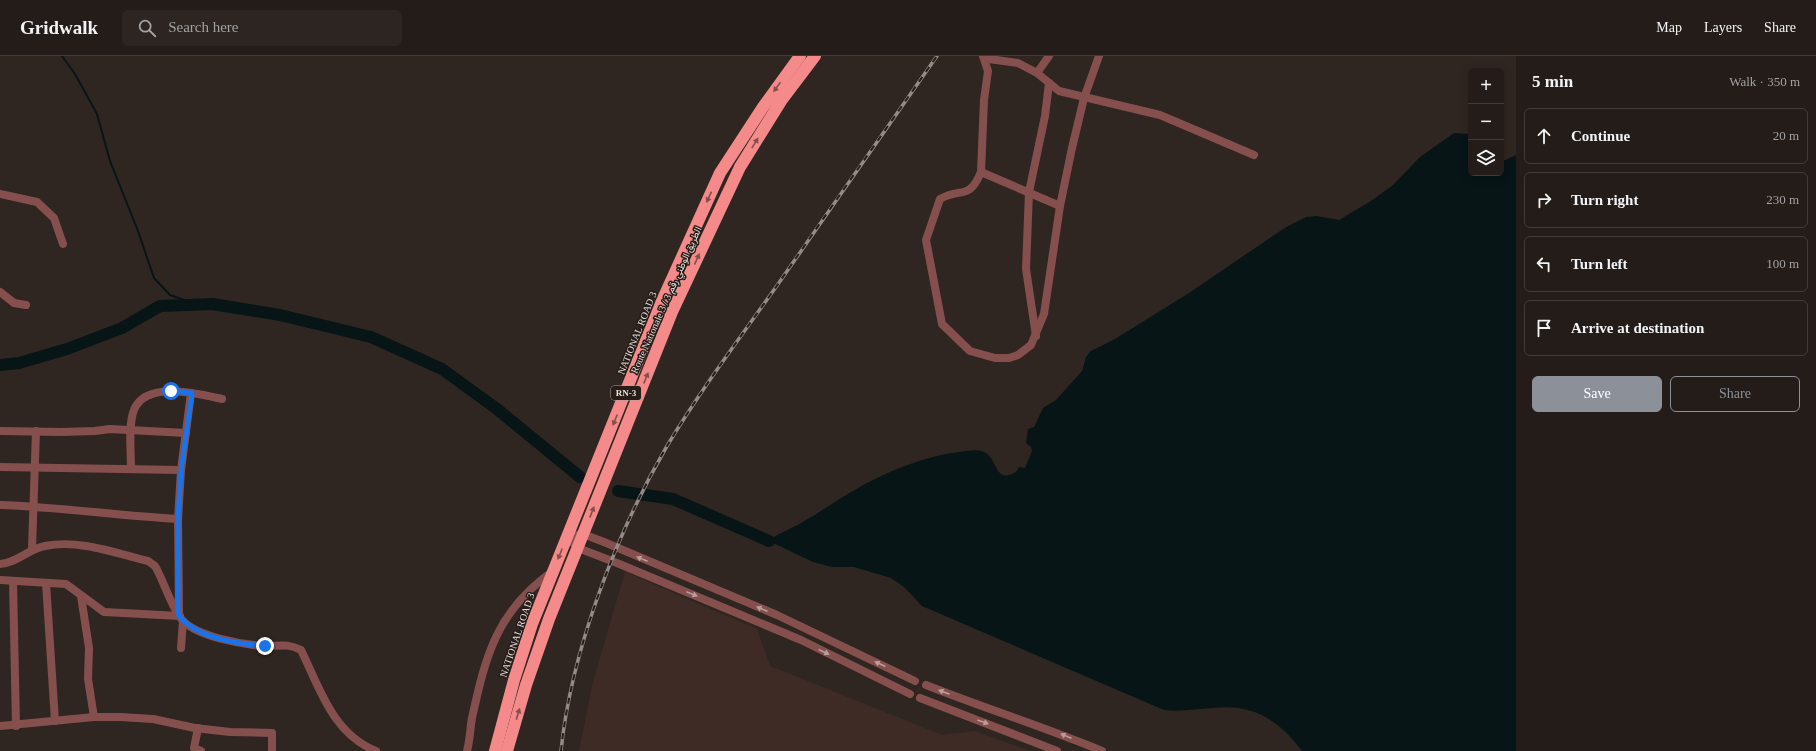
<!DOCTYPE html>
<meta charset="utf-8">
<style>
:root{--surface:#241c19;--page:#2c2522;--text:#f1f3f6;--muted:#a3a1a2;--line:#413a38;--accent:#8c9099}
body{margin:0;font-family:"Times New Roman",Vazirmatn,serif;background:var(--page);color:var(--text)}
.controls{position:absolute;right:12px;top:12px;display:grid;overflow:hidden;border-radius:6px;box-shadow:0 2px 10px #0003}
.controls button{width:36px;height:36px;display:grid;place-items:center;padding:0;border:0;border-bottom:1px solid var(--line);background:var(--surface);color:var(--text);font:20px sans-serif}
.stop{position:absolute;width:12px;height:12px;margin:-9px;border:3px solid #1a73e8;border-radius:50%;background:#fff}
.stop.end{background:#1a73e8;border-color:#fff;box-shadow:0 1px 4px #0008}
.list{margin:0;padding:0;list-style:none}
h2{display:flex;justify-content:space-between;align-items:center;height:52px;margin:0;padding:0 16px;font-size:17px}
h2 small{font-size:13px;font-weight:400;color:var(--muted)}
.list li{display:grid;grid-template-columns:26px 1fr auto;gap:12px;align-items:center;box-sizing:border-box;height:56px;margin:0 8px 8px;padding:0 8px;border:1px solid var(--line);border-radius:6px}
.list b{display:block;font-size:15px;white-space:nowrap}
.list em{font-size:13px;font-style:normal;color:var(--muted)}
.actions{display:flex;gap:8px;padding:12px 16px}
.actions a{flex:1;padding:9px 0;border:1px solid var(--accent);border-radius:6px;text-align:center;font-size:14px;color:var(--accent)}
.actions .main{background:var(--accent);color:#fff}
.icon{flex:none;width:22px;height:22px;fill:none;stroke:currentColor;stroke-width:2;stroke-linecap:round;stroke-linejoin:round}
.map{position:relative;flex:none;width:1516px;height:695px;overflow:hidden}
header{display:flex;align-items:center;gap:24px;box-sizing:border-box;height:56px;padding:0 20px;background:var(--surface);border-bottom:1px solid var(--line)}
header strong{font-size:19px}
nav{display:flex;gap:22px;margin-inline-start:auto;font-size:14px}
.search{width:280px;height:36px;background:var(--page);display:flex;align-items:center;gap:10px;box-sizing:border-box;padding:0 14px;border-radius:6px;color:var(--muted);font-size:15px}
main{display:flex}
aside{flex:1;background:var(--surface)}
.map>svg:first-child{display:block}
</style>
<header>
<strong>Gridwalk</strong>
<div class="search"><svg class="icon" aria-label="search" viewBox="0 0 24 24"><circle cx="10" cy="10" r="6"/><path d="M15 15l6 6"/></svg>Search here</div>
<nav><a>Map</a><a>Layers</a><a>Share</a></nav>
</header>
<main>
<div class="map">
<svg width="1516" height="695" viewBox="0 0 1516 695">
<rect width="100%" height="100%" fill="#302621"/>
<polygon fill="#3e2b26" points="625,516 757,573 770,610 942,679 975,675 1030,695 579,695 593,626"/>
<path fill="#071516" d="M 1454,77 L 1471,78 L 1471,117 L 1501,117 L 1501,106 L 1516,99 L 1516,695 L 1302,695 C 1278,663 1253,648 1213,652 C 1196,653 1181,656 1164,654 L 922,550 L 904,531 L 891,522 L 854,511 L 832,511 L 813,506 L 769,485 C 779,476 794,472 806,464 C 822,455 837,444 853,435 C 883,417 924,400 959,396 C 966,395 979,392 986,397 C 998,405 995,428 1016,416 L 1019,411 L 1025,412 L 1032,395 L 1031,391 L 1026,387 L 1028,373 L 1034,371 L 1043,352 L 1056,344 L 1082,315 L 1086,301 L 1091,295 L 1115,283 L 1189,237 L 1286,171 L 1306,161 L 1317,160 L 1339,164 L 1371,145 L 1393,129 L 1420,101 Z"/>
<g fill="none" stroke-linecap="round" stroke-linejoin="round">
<polyline stroke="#071516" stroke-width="2" points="62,0 75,18 97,58 110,105 138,175 154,222 170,239 198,249"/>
<g stroke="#071516" stroke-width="12">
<polyline points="0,309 19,307 67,293 122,272 160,250 212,248 280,259 371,281 442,313 497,353 580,421"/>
<polyline points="618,435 673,443 769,485"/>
</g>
<g stroke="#854f4e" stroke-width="8">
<path d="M 983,0 L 988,15 L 984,44 L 981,116 C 969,145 961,131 940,143 L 926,184 L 942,268 L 970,295 L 995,302 L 1009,302 L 1018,299 L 1031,289 L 1044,258 L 1060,150 L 1072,92 L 1084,42 L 1099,0"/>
<polyline points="983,0 989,3 1018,7 1037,17 1059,35 1160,59 1254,99"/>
<polyline points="1037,17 1049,0"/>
<polyline points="981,116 1060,150"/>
<polyline points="0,138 37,146 54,162 63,188"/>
<polyline points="0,236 14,247 26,249"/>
<polyline points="1036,280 1026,213 1029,136 1045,60 1049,27"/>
<polyline points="0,375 61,376 95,375 110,373 186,377"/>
<polyline points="0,411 181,414"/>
<path d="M 131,412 C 131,396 128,368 134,354 C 146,324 199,338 222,343"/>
<path d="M 0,449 C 60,451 119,460 178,463"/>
<polyline points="567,481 583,478 604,486 777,559 915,625"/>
<polyline points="567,481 578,492 617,507 801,584 910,638"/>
<polyline points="32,493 36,375"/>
<path d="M 0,508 C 17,507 28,493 45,490 C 79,483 115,497 148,505 L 155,510 C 164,525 172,554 183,565 C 199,581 241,588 262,590 C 277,591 286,586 301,594 C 320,633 333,678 376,695"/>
<polyline points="0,524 66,528 104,556 180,560"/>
<polyline points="13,525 16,670"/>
<polyline points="46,527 55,665"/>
<polyline points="81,540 89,592 88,623 94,661"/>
<polyline points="179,555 178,463 181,414 191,337"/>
<polyline points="181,592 183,565"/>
<path d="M 926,629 C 984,652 1044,671 1102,695"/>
<polyline points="920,642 1057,695"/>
<polyline points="0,670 94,661 120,661 153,663 195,672 230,676 272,677 272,695"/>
<polyline points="198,672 194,692 201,695"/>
<path d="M 467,695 C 470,684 470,673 472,662 C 486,598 497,555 553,515"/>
</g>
<g stroke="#f48a89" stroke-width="12">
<polyline points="495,695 514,624 532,568 662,245 720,117 763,51 800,0"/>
<polyline points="507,695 526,629 549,563 672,256 740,111 781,45 815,0"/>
</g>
<defs>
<path id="rail" d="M 561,695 C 571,595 617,476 667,390 C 700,335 739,283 776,231 C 829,154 883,77 937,0"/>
</defs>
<use href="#rail" stroke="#938b87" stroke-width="3.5"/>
<use href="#rail" stroke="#261c18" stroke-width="2" stroke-dasharray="6" stroke-linecap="butt"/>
</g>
<defs><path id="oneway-solid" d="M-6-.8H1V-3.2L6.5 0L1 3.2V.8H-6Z"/></defs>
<g fill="#834e4b">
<use href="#oneway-solid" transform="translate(777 31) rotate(126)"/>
<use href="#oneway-solid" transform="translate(755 87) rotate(-58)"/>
<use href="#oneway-solid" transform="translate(709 141) rotate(115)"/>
<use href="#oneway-solid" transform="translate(697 203) rotate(-66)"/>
<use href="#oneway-solid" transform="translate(646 322) rotate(-68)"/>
<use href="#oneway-solid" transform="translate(615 364) rotate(112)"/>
<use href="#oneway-solid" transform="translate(592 456) rotate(-69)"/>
<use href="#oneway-solid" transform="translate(560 498) rotate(112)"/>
<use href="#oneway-solid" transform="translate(518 658) rotate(-73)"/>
</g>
<g fill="#ba9e9c">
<use href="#oneway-solid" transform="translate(642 503) rotate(-158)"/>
<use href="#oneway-solid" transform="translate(692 538) rotate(22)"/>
<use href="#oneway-solid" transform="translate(762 553) rotate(-157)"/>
<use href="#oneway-solid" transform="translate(824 596) rotate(26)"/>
<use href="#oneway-solid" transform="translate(880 608) rotate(-155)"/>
<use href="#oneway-solid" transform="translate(944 636) rotate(-159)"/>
<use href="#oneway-solid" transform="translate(983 666) rotate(20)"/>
<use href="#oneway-solid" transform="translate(1066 680) rotate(-158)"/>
</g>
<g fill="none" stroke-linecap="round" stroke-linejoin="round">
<path stroke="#1a73e8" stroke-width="5" d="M 171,335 L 192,337 L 181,414 L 178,462 L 178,558 C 194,582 238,588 265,590"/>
</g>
<g text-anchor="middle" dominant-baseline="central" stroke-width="3" stroke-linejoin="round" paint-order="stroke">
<rect fill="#261c18" stroke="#aca4a0" stroke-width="1" x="611" y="330" width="30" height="14" rx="3"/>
<g font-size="9" font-weight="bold" fill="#e5dedb">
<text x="626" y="337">RN-3</text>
</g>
<g font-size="10" fill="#e5dedb" stroke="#261c18">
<text transform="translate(666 244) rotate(-66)">Route Nationale 3 / الطريق الوطني رقم 3</text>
<text transform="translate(637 277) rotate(-68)">NATIONAL ROAD 3</text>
<text transform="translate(517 579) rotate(-71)">NATIONAL ROAD 3</text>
</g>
</g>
</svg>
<div class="controls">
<button>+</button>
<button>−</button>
<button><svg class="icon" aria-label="layers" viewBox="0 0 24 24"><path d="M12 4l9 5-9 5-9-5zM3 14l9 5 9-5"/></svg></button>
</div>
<div class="stop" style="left:171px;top:335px"></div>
<div class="stop end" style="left:265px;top:590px"></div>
</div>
<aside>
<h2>5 min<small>Walk · 350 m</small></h2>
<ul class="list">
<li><svg class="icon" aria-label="ahead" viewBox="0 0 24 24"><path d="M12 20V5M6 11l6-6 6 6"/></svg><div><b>Continue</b></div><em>20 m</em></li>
<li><svg class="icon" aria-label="right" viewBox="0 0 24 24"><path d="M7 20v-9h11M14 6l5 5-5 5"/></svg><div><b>Turn right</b></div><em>230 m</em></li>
<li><svg class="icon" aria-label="left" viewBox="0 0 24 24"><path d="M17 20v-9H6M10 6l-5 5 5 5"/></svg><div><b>Turn left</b></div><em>100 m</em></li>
<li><svg class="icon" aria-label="arrive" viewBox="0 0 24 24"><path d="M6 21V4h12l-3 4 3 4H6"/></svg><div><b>Arrive at destination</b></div></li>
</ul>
<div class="actions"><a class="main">Save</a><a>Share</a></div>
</aside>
</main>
